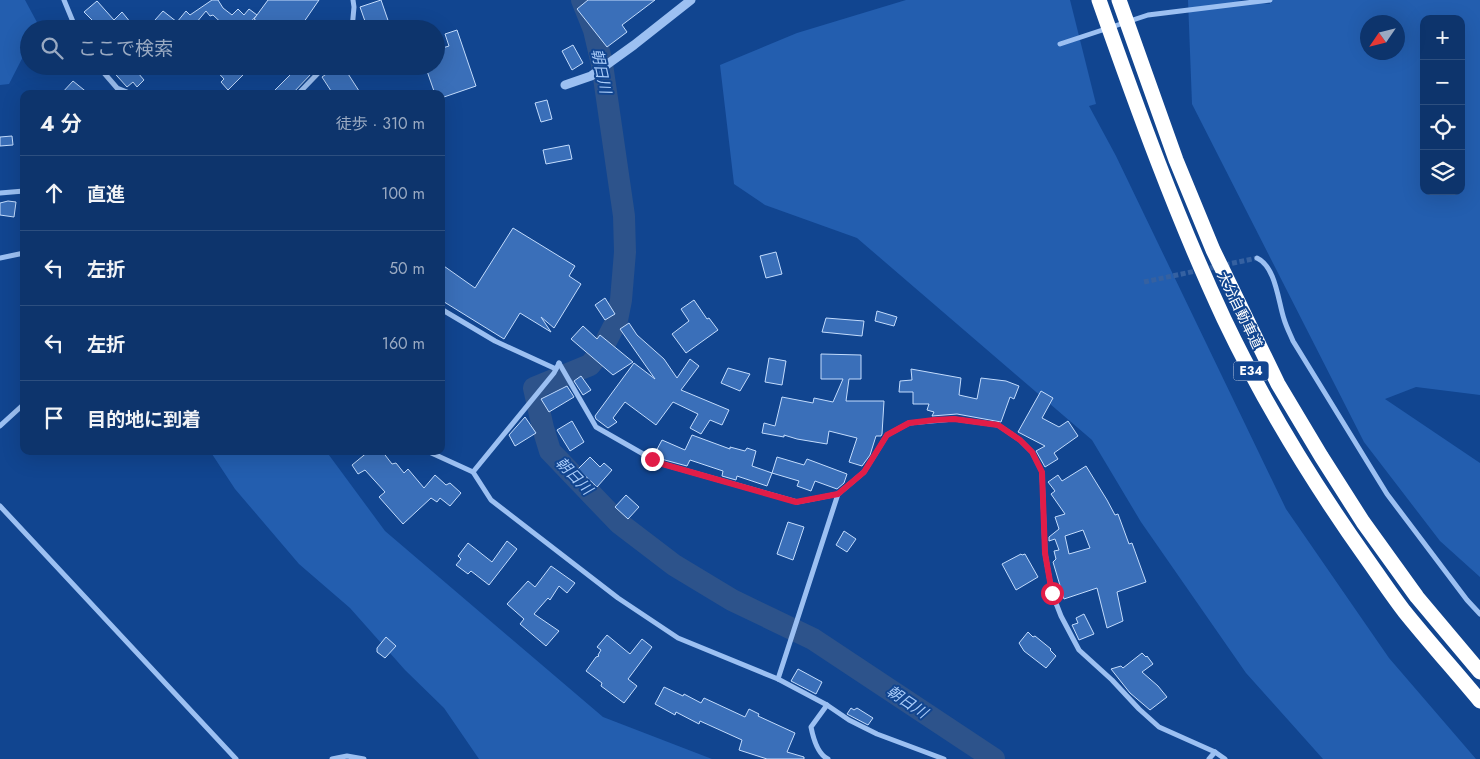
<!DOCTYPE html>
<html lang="ja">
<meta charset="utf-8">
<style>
:root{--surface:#0d346c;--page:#163c72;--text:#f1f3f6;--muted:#9aaac2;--line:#2d4f7f}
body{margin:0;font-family:Jost,"Noto Sans JP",sans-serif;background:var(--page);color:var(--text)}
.controls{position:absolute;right:15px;top:15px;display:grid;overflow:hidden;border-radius:10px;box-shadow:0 5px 20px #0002}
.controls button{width:45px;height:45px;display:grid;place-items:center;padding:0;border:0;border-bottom:1px solid var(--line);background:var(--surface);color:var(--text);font:25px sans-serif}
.compass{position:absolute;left:1360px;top:15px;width:45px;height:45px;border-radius:50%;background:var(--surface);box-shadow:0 5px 20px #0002;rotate:235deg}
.stop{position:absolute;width:15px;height:15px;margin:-11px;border:4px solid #e11d48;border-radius:50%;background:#fff}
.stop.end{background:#e11d48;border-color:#fff;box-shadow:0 1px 5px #0008}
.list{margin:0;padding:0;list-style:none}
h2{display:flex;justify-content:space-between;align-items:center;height:65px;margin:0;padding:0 20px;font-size:21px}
h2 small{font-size:16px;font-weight:400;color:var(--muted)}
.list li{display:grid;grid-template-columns:32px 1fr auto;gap:15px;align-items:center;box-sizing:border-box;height:75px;padding:0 20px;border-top:1px solid var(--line)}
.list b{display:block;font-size:19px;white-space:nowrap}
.list em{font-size:16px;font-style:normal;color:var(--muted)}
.icon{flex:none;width:28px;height:28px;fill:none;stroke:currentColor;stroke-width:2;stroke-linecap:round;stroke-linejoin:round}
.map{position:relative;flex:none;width:1480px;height:759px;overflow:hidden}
.search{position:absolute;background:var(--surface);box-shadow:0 5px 20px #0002;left:20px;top:20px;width:425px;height:55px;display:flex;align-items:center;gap:12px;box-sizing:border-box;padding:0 18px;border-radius:28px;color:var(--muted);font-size:19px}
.panel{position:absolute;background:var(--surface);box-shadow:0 5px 20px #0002;left:20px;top:90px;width:425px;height:365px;border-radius:10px}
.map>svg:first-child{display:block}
</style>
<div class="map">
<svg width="1480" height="759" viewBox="0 0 1480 759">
<rect width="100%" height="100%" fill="#114590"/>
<g fill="#235eaf" fill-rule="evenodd">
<polygon points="0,0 25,0 39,26 37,29 29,29 29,45 9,84 0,85"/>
<polygon points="906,0 1070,0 1096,104 1089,106 1116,156 1286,509 1389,658 1476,759 1323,759 1246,673 1141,522 1092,440 857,238 765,205 734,184 720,65 797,33"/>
<path d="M 1188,0 L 1235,0 L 1270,4 L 1269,0 L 1480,0 L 1480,395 L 1416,387 L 1385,399 L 1480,463 L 1480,577 L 1440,541 L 1364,442 L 1192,104 ZM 1424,19 L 1461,19 L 1461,191 L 1424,191 ZM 1368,22 L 1398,22 L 1398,52 L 1368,52 Z"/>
<polygon points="210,451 326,451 385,531 603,717 712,759 479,759 444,708 405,670 350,608 299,564 235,489"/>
</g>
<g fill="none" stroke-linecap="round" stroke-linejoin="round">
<polyline stroke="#2d538b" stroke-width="22" points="582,0 594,30 602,64 624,216 625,252 621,300 617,320 601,351 590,365 534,388 543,428 550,451 619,523 674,565 732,600 813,639 994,759"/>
</g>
<g fill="#3a6fb9" stroke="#c3dcfd" fill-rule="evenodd">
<polygon points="212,0 218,0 223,8 232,15 238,9 244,15 249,9 257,15 244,29 228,29 213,15 210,16 206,11 191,29 167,29 155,20 163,11 177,22 186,11 190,15"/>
<polygon points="268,0 319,0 299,29 269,29 254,19"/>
<polygon points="381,0 391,29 371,29 369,23 366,24 360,7"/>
<polygon points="588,0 655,0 622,25 627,32 607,47 577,9"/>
<polygon points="97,1 114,20 122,12 131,23 125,29 96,29 91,23 93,21 84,12"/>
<polygon points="457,30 476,86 441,98 441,94 435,94 427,71 434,69 433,66 436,66 436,50 449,46 445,34"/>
<polygon points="573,45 583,63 572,70 562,51"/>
<polygon points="108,66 132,66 144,80 137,87 133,82 127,87"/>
<polygon points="212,66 236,66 244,74 228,90 221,82 224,79"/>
<polygon points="299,66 304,66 312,73 292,94 271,94"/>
<polygon points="338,66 343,66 361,94 333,94 322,77"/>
<polygon points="73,81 89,94 61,94"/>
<polygon points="547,100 552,119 541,122 535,103"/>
<polygon points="12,136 13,145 0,146 0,137"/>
<polygon points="569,145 572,159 546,164 543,150"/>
<polygon points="8,201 16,202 14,217 0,215 0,203"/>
<polygon points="513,228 575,266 569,276 581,284 554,328 541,317 551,332 520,313 504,339 441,300 441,264 475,288"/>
<polygon points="776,252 782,274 766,278 760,256"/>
<polygon points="605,298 615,314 605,320 595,305"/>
<polygon points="694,300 707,319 709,318 718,330 686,353 672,334 689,321 681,309"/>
<polygon points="877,311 897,317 894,326 875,321"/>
<polygon points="826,318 864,321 862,336 822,332"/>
<polygon points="629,323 637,335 664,359 677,378 690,359 699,366 681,390 729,410 722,425 710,420 701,434 690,428 698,414 673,402 656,425 625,402 613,418 617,422 608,428 596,419 595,416 634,363 655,379 620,329"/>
<polygon points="583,326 597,339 600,335 633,362 613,375 571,339"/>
<polygon points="821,354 861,355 861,379 849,379 846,401 884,401 882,434 881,436 876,436 870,455 862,466 849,462 857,438 829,431 827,444 797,439 784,435 784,437 762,433 764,423 775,426 782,397 813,403 814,398 833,402 843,379 821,379"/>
<polygon points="769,358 786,361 782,385 765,382"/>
<polygon points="728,368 750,374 740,391 721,383"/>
<polygon points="911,369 961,378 959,395 977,399 981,378 1006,381 1019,386 1014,399 1010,397 1001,422 957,414 932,416 934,412 927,410 929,404 913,404 913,392 899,392 900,381 912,380"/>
<polygon points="581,376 591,390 583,395 574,381"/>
<polygon points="567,386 574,397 549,412 541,399"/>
<polygon points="1041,391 1053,398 1042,418 1059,427 1068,421 1078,436 1054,453 1058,459 1045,467 1036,451 1045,446 1018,432"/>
<polygon points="525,417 536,433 515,446 509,435"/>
<polygon points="572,421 584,442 570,451 557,430"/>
<polygon points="692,435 730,449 730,447 745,451 747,448 756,451 752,466 772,473 767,486 737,476 736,480 722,476 723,471 690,460 687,466 661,459 654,455 662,440 685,450"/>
<polygon points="369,451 382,451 392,464 396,463 404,473 408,469 424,488 435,475 446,485 450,483 461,493 450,506 440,498 437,502 431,498 403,524 379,497 385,492 365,470 358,474 352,465"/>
<polygon points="590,457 600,467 604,463 612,470 597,487 578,469"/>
<polygon points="777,457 804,465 807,459 847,474 844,483 837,489 815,481 811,491 797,486 799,481 772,473"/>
<path d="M 1086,466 L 1107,500 L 1115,515 L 1118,514 L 1129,544 L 1132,543 L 1146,582 L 1117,592 L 1123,621 L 1107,628 L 1097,588 L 1064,599 L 1053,562 L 1056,559 L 1054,551 L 1059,550 L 1055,539 L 1049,541 L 1049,537 L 1059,529 L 1055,517 L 1065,514 L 1051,494 L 1055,491 L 1048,482 L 1058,475 L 1062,481 ZM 1083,530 L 1090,548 L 1069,554 L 1065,536 Z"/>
<polygon points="626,495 639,507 628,519 615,507"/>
<polygon points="788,522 804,527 793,560 777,554"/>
<polygon points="844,531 856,539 847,552 836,545"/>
<polygon points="507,541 517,549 489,585 471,571 468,574 456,565 461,559 458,556 468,543 492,562"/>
<polygon points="1021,554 1022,555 1025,554 1038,577 1016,590 1002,564"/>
<polygon points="551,566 575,583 567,593 559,586 550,600 548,598 534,614 559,631 546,646 520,624 524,619 507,604 528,581 535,587"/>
<polygon points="1084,614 1094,634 1079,640 1072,625 1078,623 1076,618"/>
<polygon points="1028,632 1033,637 1035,636 1051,649 1050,650 1056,656 1046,668 1024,651 1019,643"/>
<polygon points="607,635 630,654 642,639 652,647 628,679 637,686 624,703 601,686 602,683 586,671 596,657 599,656 598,655 601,650 597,647"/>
<polygon points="386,637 396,646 385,658 377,652 377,648"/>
<polygon points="1142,653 1146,657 1147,656 1153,664 1142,672 1158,686 1167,697 1150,710 1130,693 1111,669 1121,666 1123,668"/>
<polygon points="798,669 822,682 816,694 791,681"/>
<polygon points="664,687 683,696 684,694 701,703 704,698 745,717 749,709 759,714 758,716 795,733 787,752 804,757 804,759 767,759 739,750 742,740 700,721 699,724 676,712 675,715 655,704"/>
<polygon points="851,708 854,710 857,708 873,718 868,725 847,714"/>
</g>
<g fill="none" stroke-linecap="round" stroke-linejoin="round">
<polyline stroke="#3561a1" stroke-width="5" stroke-dasharray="5 2.5" stroke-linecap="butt" points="1144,282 1257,258"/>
<g stroke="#9cc0f2" stroke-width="5">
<polyline points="64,0 76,29"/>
<polyline points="352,29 354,7 353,0"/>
<polyline points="1060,44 1148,15 1270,0"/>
<polyline points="98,66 117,88 132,94"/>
<polyline points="298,94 325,66"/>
<polyline points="0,193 24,191"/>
<polyline points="0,258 24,253"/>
<path d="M 1257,258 C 1276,267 1278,301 1284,319 C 1286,326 1290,334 1293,341 L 1387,494 L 1467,600 L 1480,614"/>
<polyline points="441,309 495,341 556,369"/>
<polyline points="559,363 596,427 659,463 797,502 838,494 864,472 887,435 909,423 954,419 998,425 1020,440 1032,452 1042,472 1045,553 1052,593 1061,616 1079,650 1112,680 1139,709 1159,727 1215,752 1225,759"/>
<polyline points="0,426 24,404"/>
<polyline points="427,451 473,472 491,500 618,598 678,638 778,679 827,705 849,720 877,734 944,759"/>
<polyline points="473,472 554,373 559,363"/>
<polyline points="0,506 236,759"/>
<polyline points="778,679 838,494"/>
<path d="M 827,705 L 811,727 C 813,737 817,754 828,759"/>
<polyline points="332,759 347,756 364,759"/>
<polyline points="1209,759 1215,752"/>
</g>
<polyline stroke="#9cc0f2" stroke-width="9" points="565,85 591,76 634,45 691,0"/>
<g stroke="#fff" stroke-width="15">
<path d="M 1099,0 C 1137,108 1176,216 1224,319 C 1264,403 1313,483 1367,559 C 1379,576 1391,594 1404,611 C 1429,642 1455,671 1480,701"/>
<polyline points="1119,0 1176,160 1213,250 1278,384 1321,456 1363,522 1417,597 1480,672"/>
</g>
</g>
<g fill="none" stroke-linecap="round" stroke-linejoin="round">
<polyline stroke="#e11d48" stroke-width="6" points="652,459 659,463 796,502 838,494 864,472 887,435 909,423 934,420 954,419 998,425 1020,440 1032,452 1042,472 1045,553 1052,593"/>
</g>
<g text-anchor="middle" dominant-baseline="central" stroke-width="4" stroke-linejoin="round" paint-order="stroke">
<rect fill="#114590" stroke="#b8c7de" stroke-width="1" x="1233.5" y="361.5" width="35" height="19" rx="4"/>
<g font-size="12" font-weight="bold" fill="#fff">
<text x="1251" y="371">E34</text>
</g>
<g font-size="14" fill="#fff" stroke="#114590">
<text transform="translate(1240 310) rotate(64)">大分自動車道</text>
</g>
<g font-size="15" font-style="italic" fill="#a8cbf9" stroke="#114590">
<text transform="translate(601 71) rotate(78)">朝日川</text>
<text transform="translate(574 476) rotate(46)">朝日川</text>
<text transform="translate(907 702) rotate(34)">朝日川</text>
</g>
</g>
</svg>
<div class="controls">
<button>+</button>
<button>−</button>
<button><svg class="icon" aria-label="locate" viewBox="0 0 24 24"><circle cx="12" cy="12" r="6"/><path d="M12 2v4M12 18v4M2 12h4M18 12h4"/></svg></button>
<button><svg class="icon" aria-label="layers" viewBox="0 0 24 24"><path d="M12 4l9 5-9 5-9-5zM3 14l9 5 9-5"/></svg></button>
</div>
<svg class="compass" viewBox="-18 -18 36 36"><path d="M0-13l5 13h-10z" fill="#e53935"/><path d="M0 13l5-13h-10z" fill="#9aaac2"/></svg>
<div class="stop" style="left:1052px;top:593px"></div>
<div class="stop end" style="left:652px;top:459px"></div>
<div class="search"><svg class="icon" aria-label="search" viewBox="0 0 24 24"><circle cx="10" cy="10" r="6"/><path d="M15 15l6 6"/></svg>ここで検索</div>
<section class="panel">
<h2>4 分<small>徒歩 · 310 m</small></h2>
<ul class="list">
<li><svg class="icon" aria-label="ahead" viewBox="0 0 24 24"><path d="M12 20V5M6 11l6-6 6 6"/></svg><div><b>直進</b></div><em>100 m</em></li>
<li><svg class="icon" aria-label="left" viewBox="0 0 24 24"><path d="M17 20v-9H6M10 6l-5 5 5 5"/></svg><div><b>左折</b></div><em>50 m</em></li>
<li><svg class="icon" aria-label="left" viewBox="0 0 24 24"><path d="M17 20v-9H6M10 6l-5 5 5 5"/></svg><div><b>左折</b></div><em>160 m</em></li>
<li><svg class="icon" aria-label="arrive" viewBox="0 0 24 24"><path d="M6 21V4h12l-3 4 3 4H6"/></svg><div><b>目的地に到着</b></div></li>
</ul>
</section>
</div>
